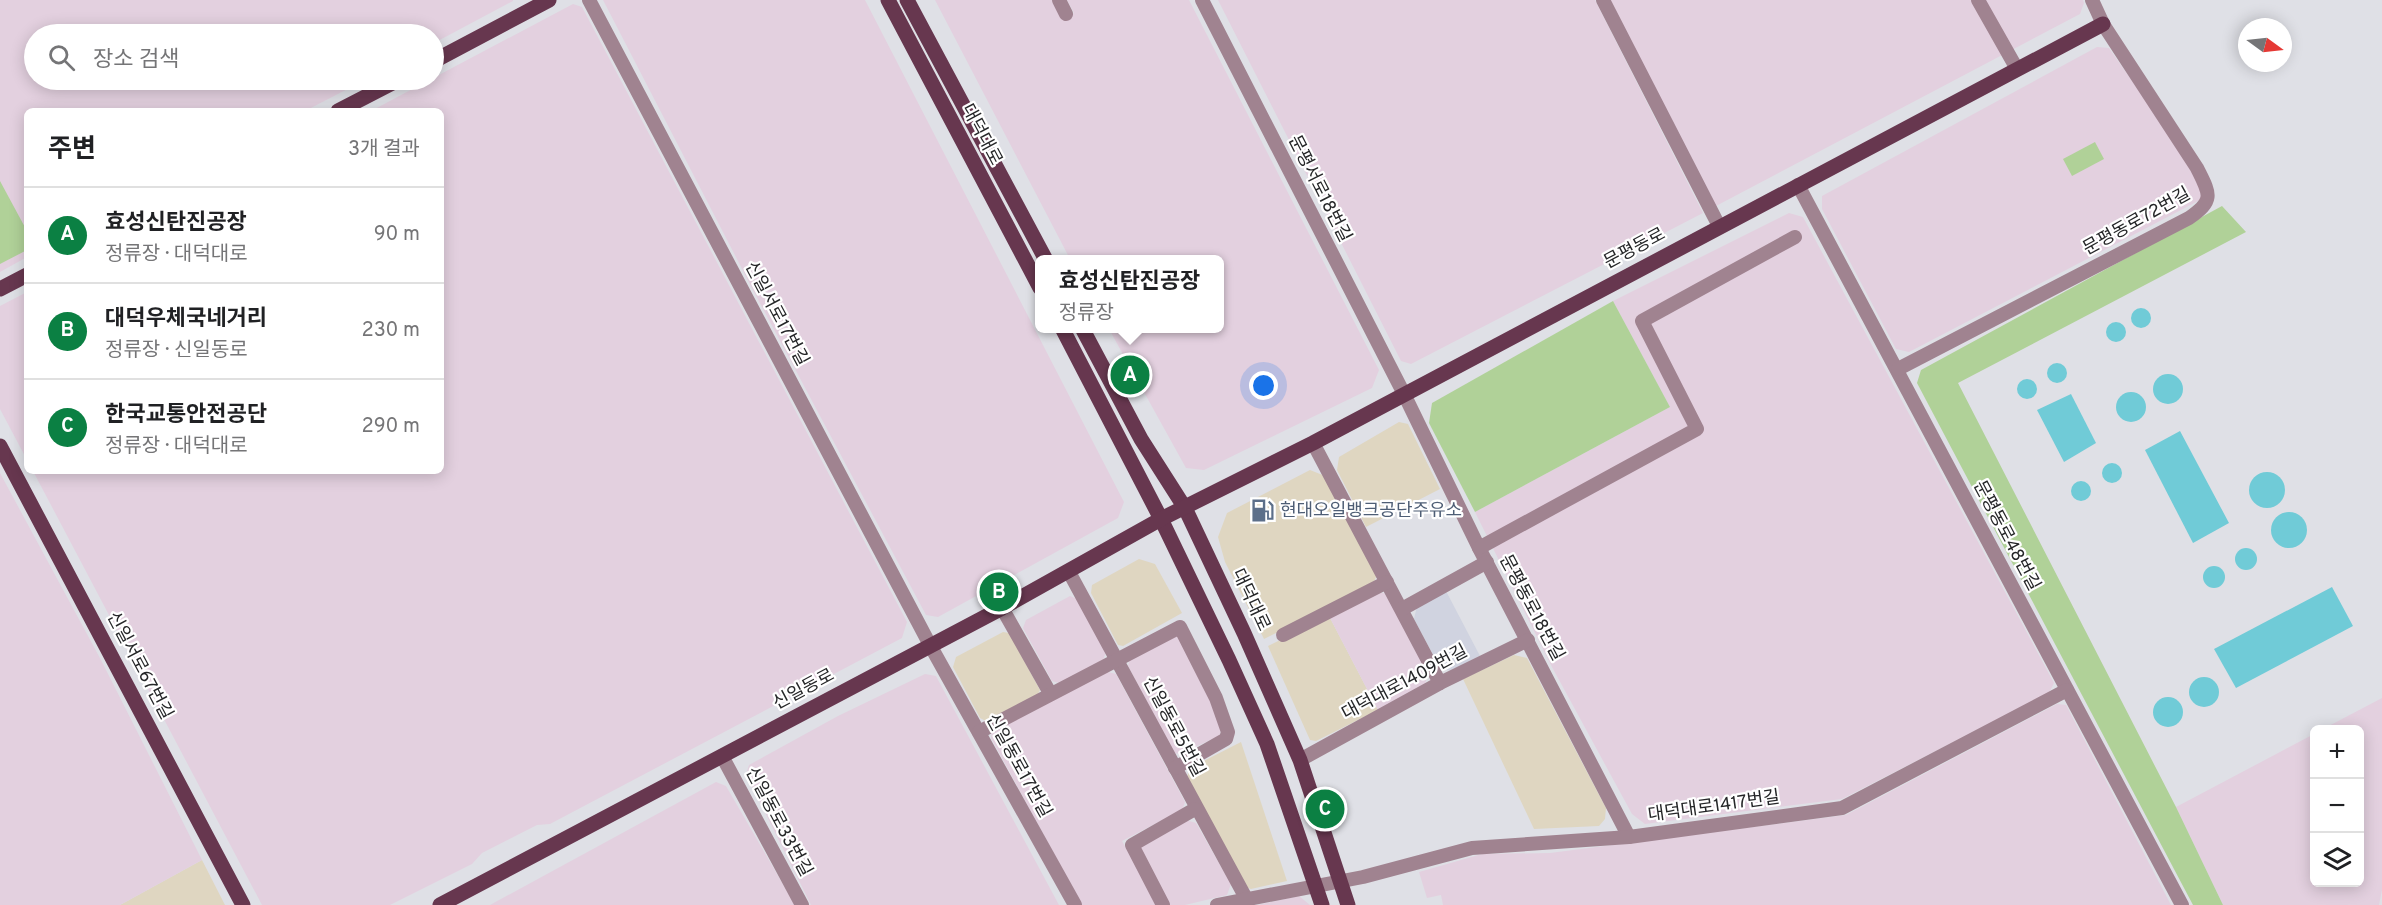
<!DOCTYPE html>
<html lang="ko">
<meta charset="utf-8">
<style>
:root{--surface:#fff;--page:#f6f6f6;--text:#202124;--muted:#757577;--line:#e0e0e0;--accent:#0b8043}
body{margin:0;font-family:Overpass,"Noto Sans KR",sans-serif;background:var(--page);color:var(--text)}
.controls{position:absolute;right:18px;bottom:18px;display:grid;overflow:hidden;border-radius:9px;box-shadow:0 3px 15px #0003}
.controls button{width:54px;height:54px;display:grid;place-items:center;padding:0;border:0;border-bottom:2px solid var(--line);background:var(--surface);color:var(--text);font:30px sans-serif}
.compass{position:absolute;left:2238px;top:18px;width:54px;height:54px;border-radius:50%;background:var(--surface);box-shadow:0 3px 15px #0003;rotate:105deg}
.you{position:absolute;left:1264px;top:386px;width:21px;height:21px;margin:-15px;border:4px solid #fff;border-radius:50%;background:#1a73e8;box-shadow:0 0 0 9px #1a73e833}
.badge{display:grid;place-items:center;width:39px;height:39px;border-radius:50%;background:var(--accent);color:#fff;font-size:20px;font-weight:700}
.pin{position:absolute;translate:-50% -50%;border:3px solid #fff;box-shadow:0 2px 6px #0006}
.popup{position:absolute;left:1035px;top:255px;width:189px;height:78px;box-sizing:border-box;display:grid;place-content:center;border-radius:9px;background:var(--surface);filter:drop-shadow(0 2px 4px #0005);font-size:20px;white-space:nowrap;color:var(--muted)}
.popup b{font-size:22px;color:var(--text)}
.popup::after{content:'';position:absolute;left:50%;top:100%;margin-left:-12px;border:12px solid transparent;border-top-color:var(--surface)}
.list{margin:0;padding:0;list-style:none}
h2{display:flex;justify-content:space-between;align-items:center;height:78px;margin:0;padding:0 24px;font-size:26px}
h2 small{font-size:20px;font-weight:400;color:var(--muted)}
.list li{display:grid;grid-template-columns:39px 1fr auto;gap:18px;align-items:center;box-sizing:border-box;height:96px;padding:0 24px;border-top:2px solid var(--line)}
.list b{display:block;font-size:22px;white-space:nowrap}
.list p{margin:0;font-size:20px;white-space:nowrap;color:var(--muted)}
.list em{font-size:20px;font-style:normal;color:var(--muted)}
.icon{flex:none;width:33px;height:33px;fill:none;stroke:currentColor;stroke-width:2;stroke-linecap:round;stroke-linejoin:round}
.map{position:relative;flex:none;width:2382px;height:905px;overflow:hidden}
.search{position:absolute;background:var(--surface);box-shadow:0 3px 15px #0003;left:24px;top:24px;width:420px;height:66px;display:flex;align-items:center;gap:15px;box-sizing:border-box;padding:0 21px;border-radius:33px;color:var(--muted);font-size:22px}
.panel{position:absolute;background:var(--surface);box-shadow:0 3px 15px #0003;left:24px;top:108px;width:420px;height:366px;border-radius:9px}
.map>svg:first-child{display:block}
</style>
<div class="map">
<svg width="2382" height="905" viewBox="0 0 2382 905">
<rect width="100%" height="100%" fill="#dfe0e6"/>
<g fill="#dfd6c1">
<polygon points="1399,422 1408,424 1440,489 1366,527 1337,470 1339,457"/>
<polygon points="1310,470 1325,476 1377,574 1373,585 1264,639 1225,562 1218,537 1227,513"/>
<polygon points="1139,559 1155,564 1182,613 1123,646 1118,645 1091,593 1092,585"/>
<polygon points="1329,616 1378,710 1316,741 1310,740 1268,646"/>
<polygon points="1003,632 1009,633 1040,690 1038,694 986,721 980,718 953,667 956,657"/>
<polygon points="1514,655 1527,658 1606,808 1605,819 1599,826 1534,829 1463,679"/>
<polygon points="1241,742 1287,881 1251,889 1245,887 1187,777 1190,768"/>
<polygon points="202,860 225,905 120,905"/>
</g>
<g fill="#e3d0df">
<polygon points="0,0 513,0 513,1 434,43 434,34 34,34 34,80 365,80 305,111 27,111 27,257 0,272"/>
<polygon points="603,0 865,0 1124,502 1118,518 938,617 926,615 754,292"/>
<polygon points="935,0 1052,0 1062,19 1074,13 1067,0 1189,0 1379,370 1372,388 1204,470 1186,468 1109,329 1220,328 1220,260 1070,259"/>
<polygon points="1218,0 1595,0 1703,213 1411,364 1401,361"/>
<polygon points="1610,0 2083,0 2084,3 2080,14 1716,206"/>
<polygon points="573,4 582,7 907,622 902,638 550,824 537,825 482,853 472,864 390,905 262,905 33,471 441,471 441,111 371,111"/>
<polygon points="2097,47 2109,48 2172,138 2203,189 2202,199 1909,352 1896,349 1822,209 1822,196"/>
<polygon points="1789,213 1803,217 2054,683 2049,693 1842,799 1645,824 1632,814 1552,667 1475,512 1670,407 1613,301"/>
<polygon points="27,292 27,460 0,409 0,306"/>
<polygon points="0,473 101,660 202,860 120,905 0,905"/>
<polygon points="1377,592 1388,594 1429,670 1425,684 1378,710 1329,616"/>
<polygon points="1070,596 1077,599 1106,652 1103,660 1059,683 1052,681 1023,628 1026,620"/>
<polygon points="1174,635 1180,636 1213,704 1221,731 1219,736 1180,754 1174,753 1128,666 1130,658"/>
<polygon points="1104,671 1116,674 1185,802 1182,810 1122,841 1157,905 1082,905 991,738 992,731"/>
<polygon points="925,674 936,676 1059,905 811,905 746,774 749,765 838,716"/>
<polygon points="2382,698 2382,890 2379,905 2223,905 2176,807 2314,734 2314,882 2360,882 2360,730 2323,729"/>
<polygon points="2057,704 2066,705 2171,905 1443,905 1441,895 1427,898 1419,872 1482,854 1550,853 1846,815"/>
<polygon points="716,782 726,786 795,905 490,905"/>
<polygon points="1186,820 1196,823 1231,884 1227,895 1185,905 1169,905 1139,851 1141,844"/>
<polygon points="1299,896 1310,905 1257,905"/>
</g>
<polygon fill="#d0d3e0" points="1446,591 1480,656 1451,671 1440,668 1414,619 1417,606"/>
<g fill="#b0d198">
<polygon points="2095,142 2104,159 2072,176 2063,159"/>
<polygon points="0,181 27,231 27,250 0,264"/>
<polygon points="2222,206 2246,232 1958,383 2176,807 2223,905 2193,905 1917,383 1921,370"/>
<polygon points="1613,301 1670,407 1475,512 1429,423 1432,403"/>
</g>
<g fill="#70cbd7">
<circle cx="2141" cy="318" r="10"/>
<circle cx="2116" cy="332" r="10"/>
<circle cx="2057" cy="373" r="10"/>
<circle cx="2168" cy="389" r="15"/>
<circle cx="2027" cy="389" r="10"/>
<circle cx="2131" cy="407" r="15"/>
<polygon points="2071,394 2096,443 2064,462 2037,410"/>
<polygon points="2180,431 2229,523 2193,543 2145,450"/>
<circle cx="2112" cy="473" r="10"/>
<circle cx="2267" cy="490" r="18"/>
<circle cx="2081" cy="491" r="10"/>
<circle cx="2289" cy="530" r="18"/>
<circle cx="2246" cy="559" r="11"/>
<circle cx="2214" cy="577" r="11"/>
<polygon points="2332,587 2353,626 2236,688 2214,649"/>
<circle cx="2204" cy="692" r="15"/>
<circle cx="2168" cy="712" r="15"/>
</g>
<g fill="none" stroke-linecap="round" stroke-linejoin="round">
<g stroke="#a08390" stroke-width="14">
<polyline points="589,0 930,645 1075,905"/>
<polyline points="1059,0 1066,14"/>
<polyline points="1202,0 1404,394 1479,548 1629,837"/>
<polyline points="1603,0 1719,226"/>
<polyline points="1978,0 2017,69"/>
<polyline points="1798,185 2182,905"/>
<path d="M 1898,369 L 2189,218 C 2215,200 2210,194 2197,168 L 2103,24 L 2092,0"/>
<polyline points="1313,443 1440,683"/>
<polyline points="1479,548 1697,429 1642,321 1795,237"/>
<polyline points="1069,572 1247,900"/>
<polyline points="1002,608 1050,693"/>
<polyline points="1402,609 1487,562"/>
<polyline points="1283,635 1387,582"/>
<polyline points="979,732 1180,627 1216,698 1228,732 1226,739 1175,768"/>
<polyline points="722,756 802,905"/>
<polyline points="1300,760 1440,683 1528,640"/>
<polyline points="1163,905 1132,845 1195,809"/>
<polyline points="1217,905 1363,877 1472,848 1629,837 1842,808 2067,690"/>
</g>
<g stroke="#67374f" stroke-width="15">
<polyline points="888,0 1040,288"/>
<polyline points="907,0 1046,260"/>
<polyline points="434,61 549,0"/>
<polyline points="338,111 398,80"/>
<polyline points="0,289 27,275"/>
<polyline points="1062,328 1161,519 1229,660 1267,744 1322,905"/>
<polyline points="1082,328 1141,439 1185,508 1244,633 1300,760 1348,905"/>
<polyline points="0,446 243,905"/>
<polyline points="440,905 1002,608 1161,519 1313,443 2103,24"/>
</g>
</g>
<defs>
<symbol id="fuel-bare" viewBox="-9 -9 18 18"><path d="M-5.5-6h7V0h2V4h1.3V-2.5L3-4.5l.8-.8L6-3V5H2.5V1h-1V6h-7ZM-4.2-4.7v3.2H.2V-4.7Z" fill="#5c6f8a" stroke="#fff" stroke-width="2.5" paint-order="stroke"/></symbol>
</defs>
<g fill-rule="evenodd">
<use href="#fuel-bare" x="1246" y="494" width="33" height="33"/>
</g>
<g text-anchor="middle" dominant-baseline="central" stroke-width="4.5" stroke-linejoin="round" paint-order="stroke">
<g font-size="18" fill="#252628" stroke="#fff">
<text transform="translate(981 135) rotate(62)">대덕대로</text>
<text transform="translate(1319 189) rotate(63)">문평서로18번길</text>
<text transform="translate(2137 222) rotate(-29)">문평동로72번길</text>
<text transform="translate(1635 249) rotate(-28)">문평동로</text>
<text transform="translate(776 314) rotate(62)">신일서로17번길</text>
<text transform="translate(2006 536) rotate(62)">문평동로48번길</text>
<text transform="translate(1250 600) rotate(65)">대덕대로</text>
<text transform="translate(1531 608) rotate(62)">문평동로18번길</text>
<text transform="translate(139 666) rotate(62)">신일서로67번길</text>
<text transform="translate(1405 683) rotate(-28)">대덕대로1409번길</text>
<text transform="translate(804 690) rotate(-28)">신일동로</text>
<text transform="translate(1173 727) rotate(62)">신일동로5번길</text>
<text transform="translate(1018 766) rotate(61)">신일동로17번길</text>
<text transform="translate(1714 807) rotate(-8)">대덕대로1417번길</text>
<text transform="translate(778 822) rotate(62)">신일동로33번길</text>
</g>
<g font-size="18" fill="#4e5e75" stroke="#fff" text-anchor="start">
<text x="1280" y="511">현대오일뱅크공단주유소</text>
</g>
</g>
</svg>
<div class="controls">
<button>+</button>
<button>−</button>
<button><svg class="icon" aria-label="layers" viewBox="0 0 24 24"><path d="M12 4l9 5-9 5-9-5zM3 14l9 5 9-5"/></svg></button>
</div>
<svg class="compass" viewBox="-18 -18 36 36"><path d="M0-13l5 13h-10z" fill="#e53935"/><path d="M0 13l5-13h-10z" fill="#757577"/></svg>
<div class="you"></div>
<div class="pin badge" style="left:1130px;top:375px">A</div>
<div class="popup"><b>효성신탄진공장</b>정류장</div>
<div class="pin badge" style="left:999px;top:592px">B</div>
<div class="pin badge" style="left:1325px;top:809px">C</div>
<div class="search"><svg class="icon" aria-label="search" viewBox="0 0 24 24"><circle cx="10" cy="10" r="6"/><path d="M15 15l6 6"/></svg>장소 검색</div>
<section class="panel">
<h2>주변<small>3개 결과</small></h2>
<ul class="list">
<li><span class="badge">A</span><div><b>효성신탄진공장</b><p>정류장 · 대덕대로</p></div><em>90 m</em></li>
<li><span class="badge">B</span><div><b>대덕우체국네거리</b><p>정류장 · 신일동로</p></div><em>230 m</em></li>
<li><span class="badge">C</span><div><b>한국교통안전공단</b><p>정류장 · 대덕대로</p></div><em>290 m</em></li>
</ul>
</section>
</div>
